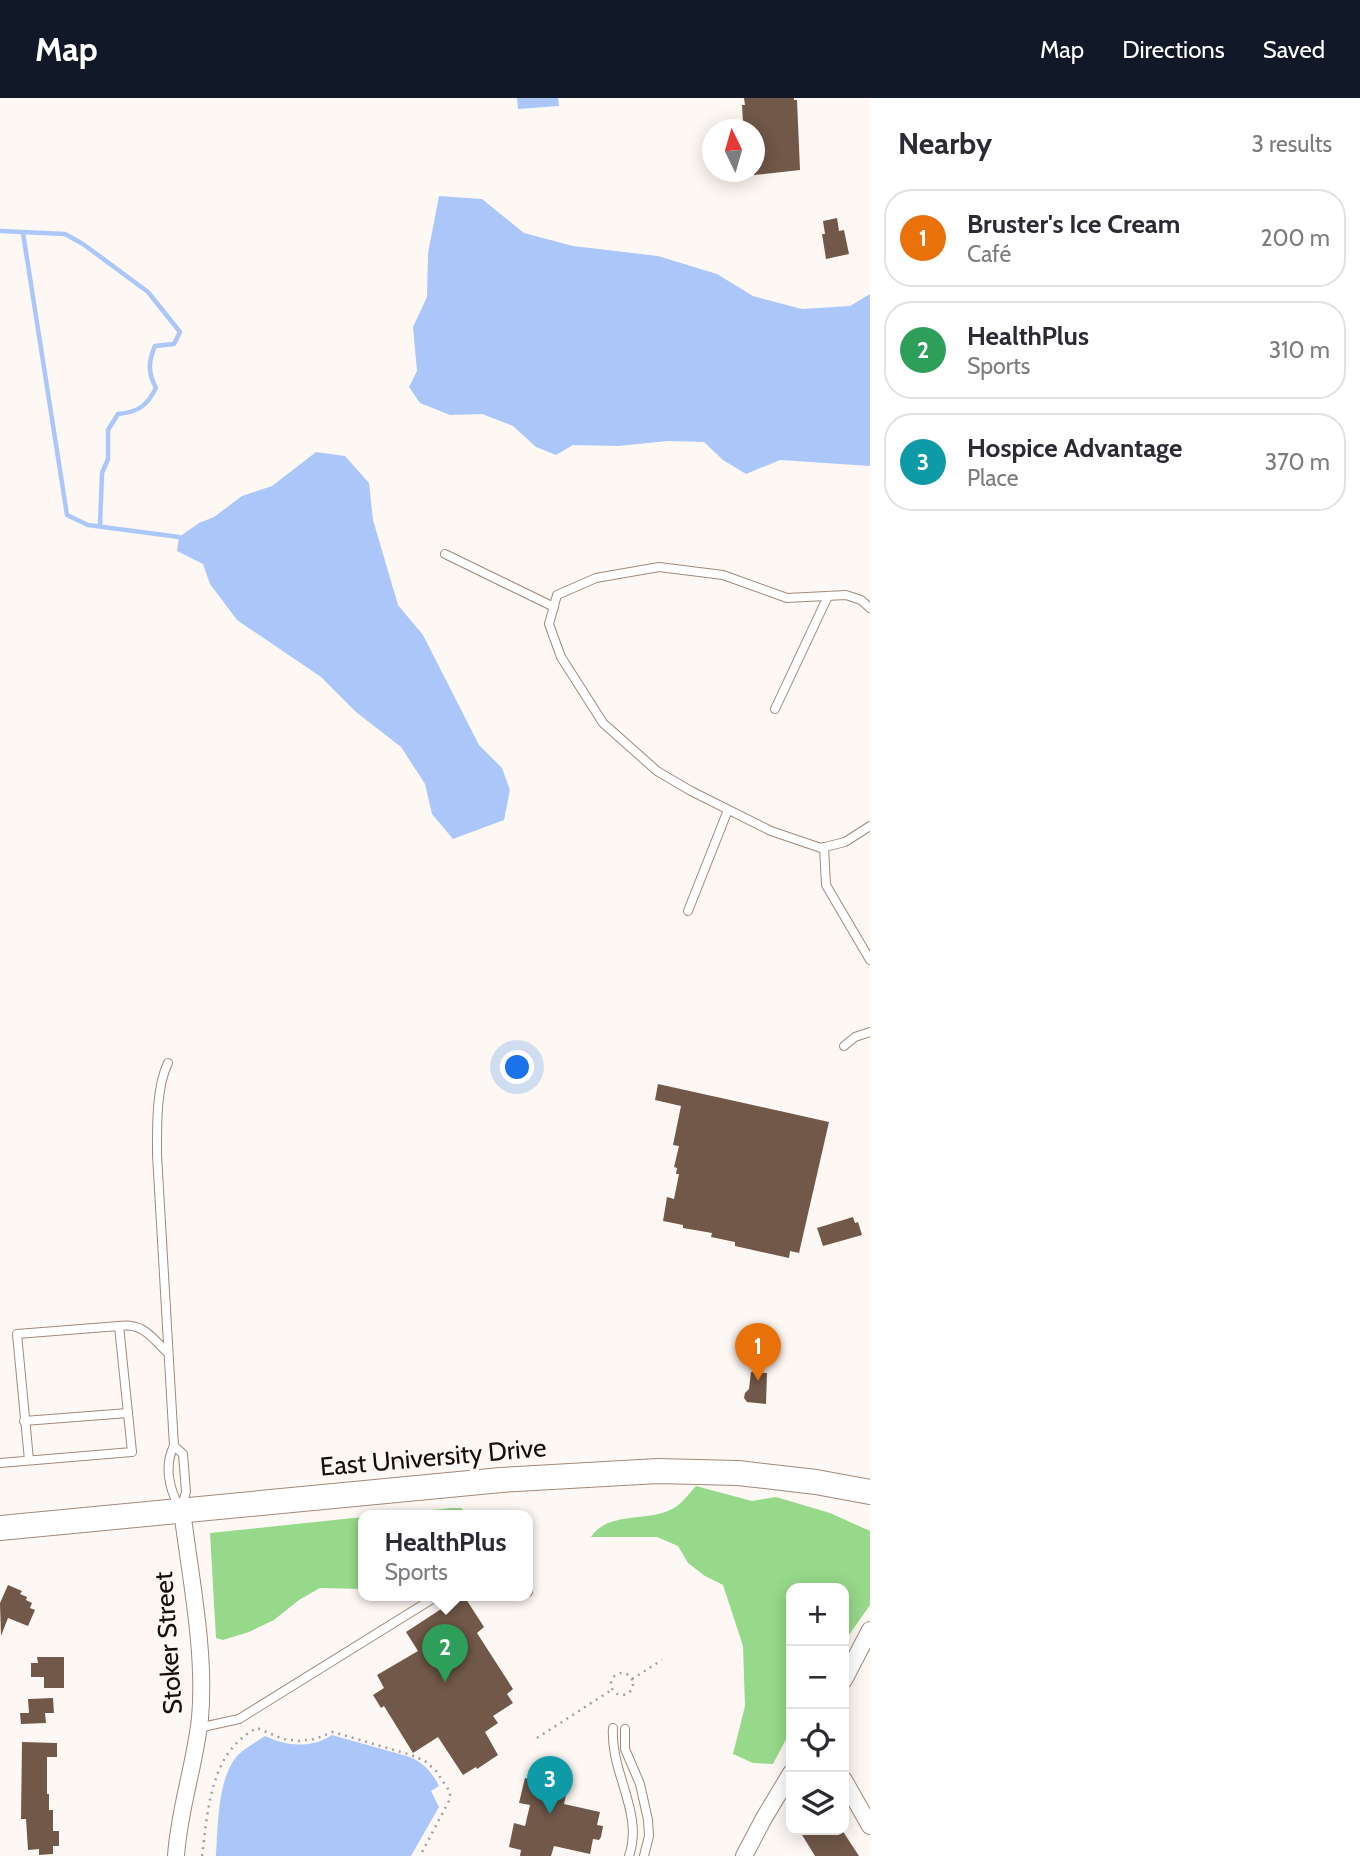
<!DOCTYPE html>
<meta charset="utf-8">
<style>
:root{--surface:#fff;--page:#f7f7f7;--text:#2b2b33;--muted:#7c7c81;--line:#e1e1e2;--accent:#111827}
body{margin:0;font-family:Cabin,sans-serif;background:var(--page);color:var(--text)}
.controls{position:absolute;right:21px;bottom:21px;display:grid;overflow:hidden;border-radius:14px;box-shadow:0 4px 18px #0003}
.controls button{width:63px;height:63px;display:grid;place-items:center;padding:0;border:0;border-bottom:2px solid var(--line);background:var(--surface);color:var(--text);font:35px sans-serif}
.compass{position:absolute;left:702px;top:21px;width:63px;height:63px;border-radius:50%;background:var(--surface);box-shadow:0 4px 18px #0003;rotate:355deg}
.you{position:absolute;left:518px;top:970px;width:24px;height:24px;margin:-18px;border:5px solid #fff;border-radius:50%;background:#1a73e8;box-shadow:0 0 0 10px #1a73e833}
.badge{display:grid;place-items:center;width:46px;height:46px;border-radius:50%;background:var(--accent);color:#fff;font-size:23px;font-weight:700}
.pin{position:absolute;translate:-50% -58px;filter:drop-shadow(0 2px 4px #0008)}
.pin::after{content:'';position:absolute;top:37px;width:24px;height:21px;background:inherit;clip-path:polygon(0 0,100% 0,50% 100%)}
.popup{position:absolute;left:358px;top:1412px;width:175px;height:91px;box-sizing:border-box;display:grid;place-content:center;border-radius:14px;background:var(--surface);filter:drop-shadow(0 2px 5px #0005);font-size:23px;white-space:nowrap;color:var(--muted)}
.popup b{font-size:26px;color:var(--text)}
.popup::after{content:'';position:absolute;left:50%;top:100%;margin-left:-14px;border:14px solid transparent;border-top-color:var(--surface)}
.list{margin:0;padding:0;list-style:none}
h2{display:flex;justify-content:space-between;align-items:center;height:91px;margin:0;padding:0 28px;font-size:30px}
h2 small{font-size:23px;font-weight:400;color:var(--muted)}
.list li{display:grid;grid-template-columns:46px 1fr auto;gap:21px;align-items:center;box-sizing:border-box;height:98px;margin:0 14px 14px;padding:0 14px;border:2px solid var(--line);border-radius:28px}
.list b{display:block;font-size:26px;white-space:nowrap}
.list p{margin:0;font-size:23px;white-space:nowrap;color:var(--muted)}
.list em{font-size:23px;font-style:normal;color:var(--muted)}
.icon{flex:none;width:38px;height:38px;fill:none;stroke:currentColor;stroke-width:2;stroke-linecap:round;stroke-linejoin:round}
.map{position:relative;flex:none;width:870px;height:1758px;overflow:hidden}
header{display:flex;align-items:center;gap:42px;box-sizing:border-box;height:98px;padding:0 35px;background:var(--accent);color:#fff}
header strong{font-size:33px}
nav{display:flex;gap:38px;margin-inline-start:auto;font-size:24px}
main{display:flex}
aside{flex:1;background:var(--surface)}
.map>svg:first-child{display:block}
</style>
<header>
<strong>Map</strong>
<nav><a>Map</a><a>Directions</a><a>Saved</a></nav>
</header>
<main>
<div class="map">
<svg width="870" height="1758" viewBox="0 0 870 1758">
<rect width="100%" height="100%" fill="#fef8f4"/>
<g fill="#96d98a">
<path d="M 696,1388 L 752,1403 L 776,1399 L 830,1415 L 870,1433 L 870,1507 L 844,1544 L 844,1490 L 791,1490 L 791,1632 L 773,1666 L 753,1665 L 733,1656 L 745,1608 L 743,1548 L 723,1487 L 705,1478 L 688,1465 L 678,1448 L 657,1439 L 591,1439 C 609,1411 653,1426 677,1408 C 684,1403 690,1394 696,1388 Z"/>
<polygon points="451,1410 461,1410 470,1418 374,1418"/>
<polygon points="363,1419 363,1491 320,1490 299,1502 274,1522 249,1534 223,1542 216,1540 210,1435"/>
</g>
<g fill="#abc7f9">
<polygon points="517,0 558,0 559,8 518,11"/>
<polygon points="439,98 482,101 524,135 573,148 658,158 717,176 753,198 802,211 850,208 870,196 870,368 780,362 746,376 723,362 704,344 668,343 618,348 573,347 556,357 536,349 513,328 482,316 450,317 420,305 409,289 417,273 413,229 427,199 428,155"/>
<polygon points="316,354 345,358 369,385 373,422 398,507 423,537 479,647 502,670 510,692 504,722 453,741 432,716 425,686 401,649 356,614 321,579 237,522 210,486 203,466 177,453 179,439 199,425 214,419 242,398 272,388"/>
<path d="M 332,1637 L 410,1659 C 424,1665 432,1674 439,1688 L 431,1693 L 439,1709 L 411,1758 L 216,1758 C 218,1729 217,1680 238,1657 C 245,1650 256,1644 265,1638 C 286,1648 311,1651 332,1637 Z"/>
</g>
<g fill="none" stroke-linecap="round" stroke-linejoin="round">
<g stroke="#abc7f9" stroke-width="4.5">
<path d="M 0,133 L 65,136 L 83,146 L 148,194 L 180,234 L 174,246 L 155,248 C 148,264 148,275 156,290 C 147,308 138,314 118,316 L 108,332 L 108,361 L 102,375 L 100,428"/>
<polyline points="23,135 67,417 88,427 179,439"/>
</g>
</g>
<g fill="#715848">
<polygon points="744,0 794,0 794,2 797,2 800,72 754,77 754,32 747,32 746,24 743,24 742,7 745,7"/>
<polygon points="837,120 839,133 844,132 849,156 826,161 822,136 825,136 823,123"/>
<polygon points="658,986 829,1024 799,1155 790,1153 789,1160 735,1148 735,1144 711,1139 712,1135 683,1130 683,1127 663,1123 667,1099 674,1101 679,1076 676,1076 677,1070 674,1069 679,1048 673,1047 681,1008 655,1002"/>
<polygon points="853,1119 855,1125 858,1124 862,1137 823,1148 817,1130"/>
<polygon points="751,1274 767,1275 766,1306 747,1304 744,1300 745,1295 749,1291"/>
<polygon points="8,1487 22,1493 20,1496 27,1499 26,1502 32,1505 30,1510 35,1512 28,1528 8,1520 1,1538 0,1505"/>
<polygon points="461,1498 464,1498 484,1529 477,1535 513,1591 507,1596 513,1605 493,1618 498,1625 485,1634 498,1657 477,1671 476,1669 463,1677 438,1639 413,1655 384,1608 381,1610 373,1597 384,1590 377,1577 418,1553 406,1534"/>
<polygon points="37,1559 64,1559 64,1590 44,1590 44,1579 31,1579 31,1565 38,1565"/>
<polygon points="53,1600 54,1615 45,1615 46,1625 21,1626 20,1615 29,1615 28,1601"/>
<polygon points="22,1644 57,1645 57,1659 47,1659 47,1696 49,1696 49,1712 53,1712 53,1733 59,1733 59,1748 53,1748 53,1756 39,1757 39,1751 28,1752 26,1721 21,1721"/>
<polygon points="538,1676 569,1683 564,1706 600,1714 597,1727 603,1728 601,1739 599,1742 593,1741 590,1756 554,1748 551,1758 520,1758 521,1752 509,1749 514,1725 525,1728 530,1707 519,1705 525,1680 537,1683"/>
<polygon points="799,1732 842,1732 859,1758 815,1758"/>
</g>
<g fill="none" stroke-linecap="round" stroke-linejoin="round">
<defs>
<g id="lane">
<polyline points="445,456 554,509"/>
<polyline points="870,510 861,502 846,497 787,500 723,477 659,469 596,480 557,497 549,526 561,559 603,625 657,673 691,693 771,733 821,750 845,744 870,728"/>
<polyline points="775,611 828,498"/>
<polyline points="824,749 826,787 870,862"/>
<polyline points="688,813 728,712"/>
<polyline points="844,948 855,939 870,934"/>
<path d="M 168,965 C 156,989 157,1030 157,1057 L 174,1348 C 164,1367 169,1391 179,1408"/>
<path d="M 119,1228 C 144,1225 151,1239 168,1255"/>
<polyline points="24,1323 128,1315"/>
<polyline points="174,1348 183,1356 186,1394 182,1408"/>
<polyline points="0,1365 132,1354 119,1228 17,1236 29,1362"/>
<polyline points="527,1493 528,1494"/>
<polyline points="198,1630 239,1621 437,1498"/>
<path d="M 613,1630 C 610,1675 644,1714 629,1758"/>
<polyline points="625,1631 625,1651 640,1686 648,1722 649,1738 644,1758"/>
</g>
<g id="street">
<polyline points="844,1582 870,1532"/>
<polyline points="844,1682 870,1728"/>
<path d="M 176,1758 C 179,1711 195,1667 200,1620 C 206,1554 190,1478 182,1412"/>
<polyline points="744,1758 764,1720 791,1675"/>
</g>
<polyline id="primary" points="0,1430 501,1382 658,1373 738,1375 816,1384 870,1394"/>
</defs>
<use href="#lane" stroke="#a38877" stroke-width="10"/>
<use href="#street" stroke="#a38877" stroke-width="18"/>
<use href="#primary" stroke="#a38877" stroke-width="26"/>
<g stroke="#a69f9a" stroke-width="2.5" stroke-dasharray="2 5" stroke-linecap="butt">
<circle cx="622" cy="1586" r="11"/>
<polyline points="632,1581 662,1562"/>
<polyline points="537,1640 613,1591"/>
<path d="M 202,1758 C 208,1712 210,1654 257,1630 L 283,1641 L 299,1643 L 315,1641 L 333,1634 L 411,1657 L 425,1663 L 436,1673 L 450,1694 L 450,1701 L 420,1758"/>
</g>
<use href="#lane" stroke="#fff" stroke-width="8"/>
<use href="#street" stroke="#fff" stroke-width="16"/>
<use href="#primary" stroke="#fff" stroke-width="24"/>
</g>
<g text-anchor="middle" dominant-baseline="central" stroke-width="7" stroke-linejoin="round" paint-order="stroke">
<g font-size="26" fill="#180e08" stroke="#fef8f4">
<text transform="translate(433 1359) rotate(-5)">East University Drive</text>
<text transform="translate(168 1545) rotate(-94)">Stoker Street</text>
</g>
</g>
</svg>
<div class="controls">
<button>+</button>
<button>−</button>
<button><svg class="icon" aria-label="locate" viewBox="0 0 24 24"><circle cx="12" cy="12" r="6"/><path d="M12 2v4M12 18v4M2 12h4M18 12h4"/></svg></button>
<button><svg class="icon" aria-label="layers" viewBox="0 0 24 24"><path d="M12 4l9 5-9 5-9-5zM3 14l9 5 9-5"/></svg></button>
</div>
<svg class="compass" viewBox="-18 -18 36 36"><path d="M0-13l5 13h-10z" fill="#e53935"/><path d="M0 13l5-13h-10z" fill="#7c7c81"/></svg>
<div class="you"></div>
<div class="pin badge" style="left:758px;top:1283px;background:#e8710a">1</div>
<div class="pin badge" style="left:445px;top:1584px;background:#2e9e5b">2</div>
<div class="popup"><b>HealthPlus</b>Sports</div>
<div class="pin badge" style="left:550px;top:1716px;background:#0f9aa8">3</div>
</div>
<aside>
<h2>Nearby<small>3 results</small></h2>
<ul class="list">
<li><span class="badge" style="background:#e8710a">1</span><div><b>Bruster's Ice Cream</b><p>Café</p></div><em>200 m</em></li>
<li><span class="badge" style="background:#2e9e5b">2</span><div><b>HealthPlus</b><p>Sports</p></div><em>310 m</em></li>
<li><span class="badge" style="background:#0f9aa8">3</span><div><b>Hospice Advantage</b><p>Place</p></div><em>370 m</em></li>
</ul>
</aside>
</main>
